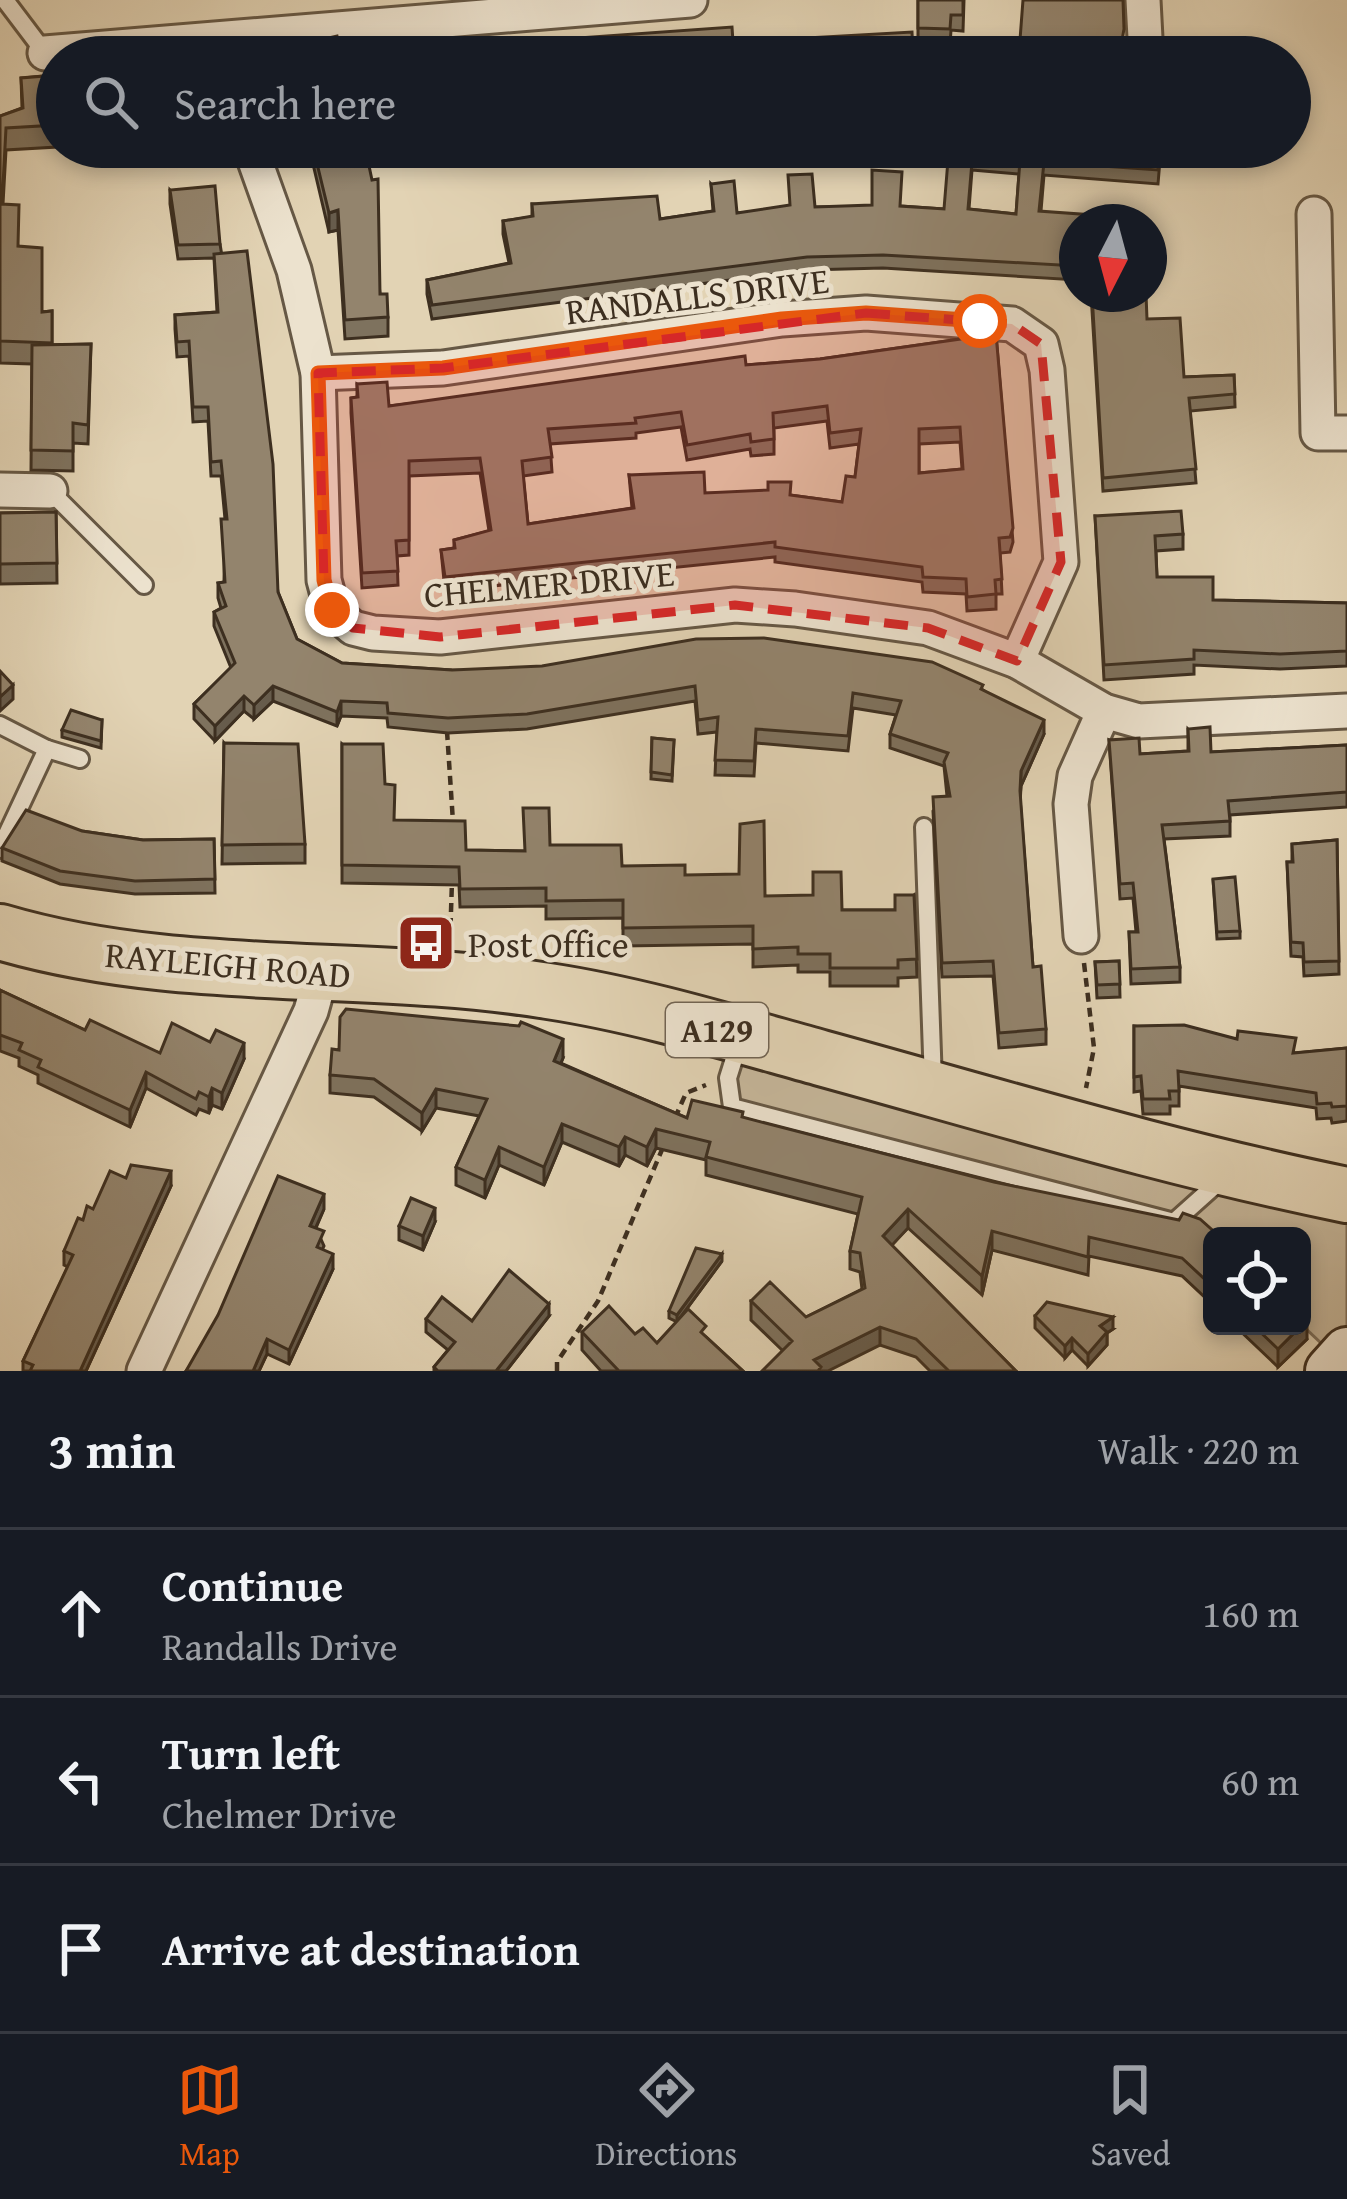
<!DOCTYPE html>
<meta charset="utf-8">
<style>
:root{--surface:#171b24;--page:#20242c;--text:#f1f3f6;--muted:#9ea1a6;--line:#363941;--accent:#ea580c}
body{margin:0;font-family:"Gentium Book Plus",serif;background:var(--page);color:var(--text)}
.controls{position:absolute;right:36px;bottom:36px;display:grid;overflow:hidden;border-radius:18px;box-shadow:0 6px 18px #0003}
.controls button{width:108px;height:108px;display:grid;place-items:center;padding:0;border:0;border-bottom:3px solid var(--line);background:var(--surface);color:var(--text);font:60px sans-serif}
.compass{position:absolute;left:1059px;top:204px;width:108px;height:108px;border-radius:50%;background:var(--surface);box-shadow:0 6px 18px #0003;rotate:186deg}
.stop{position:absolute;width:36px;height:36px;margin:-27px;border:9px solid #ea580c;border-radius:50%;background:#fff}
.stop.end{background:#ea580c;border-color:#fff;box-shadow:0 3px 12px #0008}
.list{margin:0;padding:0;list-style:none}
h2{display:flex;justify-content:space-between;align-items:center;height:156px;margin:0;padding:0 48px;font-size:51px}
h2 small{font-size:39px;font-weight:400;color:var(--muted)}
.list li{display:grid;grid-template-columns:78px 1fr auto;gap:36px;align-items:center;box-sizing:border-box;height:168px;padding:0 48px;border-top:3px solid var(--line)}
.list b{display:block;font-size:45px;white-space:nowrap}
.list p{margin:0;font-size:39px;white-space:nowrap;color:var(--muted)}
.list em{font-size:39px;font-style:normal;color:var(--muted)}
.icon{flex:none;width:66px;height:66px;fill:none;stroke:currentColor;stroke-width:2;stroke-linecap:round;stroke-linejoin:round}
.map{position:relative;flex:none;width:1347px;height:1371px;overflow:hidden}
.search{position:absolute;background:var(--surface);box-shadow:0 6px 18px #0003;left:36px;right:36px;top:36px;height:132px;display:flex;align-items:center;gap:30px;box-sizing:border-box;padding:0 42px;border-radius:66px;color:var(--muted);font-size:45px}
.sheet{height:660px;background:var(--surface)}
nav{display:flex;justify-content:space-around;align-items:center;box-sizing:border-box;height:168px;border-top:3px solid var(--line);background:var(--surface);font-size:33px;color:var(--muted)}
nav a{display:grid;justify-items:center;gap:6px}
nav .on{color:var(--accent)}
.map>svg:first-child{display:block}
</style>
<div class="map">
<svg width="1347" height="1371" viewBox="0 0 1347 1371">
<rect width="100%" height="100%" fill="#e2d3b4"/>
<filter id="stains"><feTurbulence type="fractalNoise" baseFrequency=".00167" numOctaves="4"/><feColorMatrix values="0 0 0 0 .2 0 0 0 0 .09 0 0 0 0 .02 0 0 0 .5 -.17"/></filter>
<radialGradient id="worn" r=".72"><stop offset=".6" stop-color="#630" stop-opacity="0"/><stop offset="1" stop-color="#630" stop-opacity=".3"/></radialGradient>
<polygon fill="#c6b79b" stroke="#82735e" stroke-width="3" points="741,1036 1347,1195 1347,1337 1340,1361 1302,1325 1302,1236 1212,1236 732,1107"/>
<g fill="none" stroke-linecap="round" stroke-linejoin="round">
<defs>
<g id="lane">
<polyline points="5,0 45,53"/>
<polyline points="50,491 144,585"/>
<polyline points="0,725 47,749 80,759"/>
<polyline points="924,827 933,1082"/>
<polyline points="0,849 47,749"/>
<polyline points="739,1043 728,1078 732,1107 1174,1222 1221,1180"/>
</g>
<g id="street">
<polyline points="1143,0 1146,57"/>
<polyline points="45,53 690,0"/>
<polyline points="250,147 294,270 318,373 324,580 332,610 353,628 373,633 440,637 735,605 795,609 928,628 1017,661 1104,711 1139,721 1347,711"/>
<polyline points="1314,214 1318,433 1347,433"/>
<polyline points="318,373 443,368 782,319 866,313 1012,324 1041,344 1047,370 1061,562 1017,661"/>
<polyline points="0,490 50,491"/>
<polyline points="1081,936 1071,804 1075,776 1104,711"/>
<polyline points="144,1371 311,1011 321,975"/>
</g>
<polyline id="secondary" points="1330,1371 1347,1352"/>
<path id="primary" d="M 0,932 C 179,985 367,962 548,991 C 640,1005 731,1033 821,1058 C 996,1106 1169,1159 1347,1195"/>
</defs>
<use href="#lane" stroke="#665845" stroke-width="22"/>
<use href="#street" stroke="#665845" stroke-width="39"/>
<use href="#secondary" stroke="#3d2f20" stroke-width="54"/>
<use href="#primary" stroke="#3d2f20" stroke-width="60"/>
<g stroke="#3d2f20" stroke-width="4.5" stroke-dasharray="9 6" stroke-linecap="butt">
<polyline points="447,731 453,822"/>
<polyline points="450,942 452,881"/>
<polyline points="1084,963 1094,1048 1086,1088"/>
<polyline points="675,1118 686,1093 706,1085"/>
<polyline points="557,1371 557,1362 598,1301 664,1145"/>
</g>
<use href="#lane" stroke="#ece2ce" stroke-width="16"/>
<use href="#street" stroke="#ece2ce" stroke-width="33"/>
<use href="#secondary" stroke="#ece2ce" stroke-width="48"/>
<use href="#primary" stroke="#e2d3b4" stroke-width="54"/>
</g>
<g fill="#7e725e" stroke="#3d2f20" stroke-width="3" fill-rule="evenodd">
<polygon points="918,0 964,0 963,31 951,30 950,45 918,44"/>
<polygon points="57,75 57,147 6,150 3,204 42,312 52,311 52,345 91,344 88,444 73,443 73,471 31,470 32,364 0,363 0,116 22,108 21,78"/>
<polygon points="309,147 365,147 380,294 388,317 388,336 345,339 338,230 329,232"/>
<path d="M 971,147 L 1160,160 L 1158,184 L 1044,175 L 1041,211 L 1077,222 L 1077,280 L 883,268 L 807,270 L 432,319 L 427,294 L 427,280 L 509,263 L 503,234 L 503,221 L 532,217 L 532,204 L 660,219 L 713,211 L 711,184 L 737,213 L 815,207 L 901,206 L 944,209 L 971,162 ZM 972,170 L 1019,174 L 1016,214 L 969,209 Z"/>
<polygon points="170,190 220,244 278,592 297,639 342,663 452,670 983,690 1044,734 1021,786 1020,798 1033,967 1046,1029 1046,1044 999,1048 993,976 942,977 933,811 947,796 944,766 890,748 890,734 896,715 853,708 848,751 756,743 754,776 715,775 717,732 698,734 695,701 527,729 448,733 388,727 387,718 341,716 337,726 273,701 254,719 244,711 215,741 194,719 194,704 231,668 214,626 214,612 221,608 218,598 218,583 224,582 225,519 221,476 211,476 208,421 193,422 189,356 177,357 175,329 175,315 217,312 214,258 178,259 170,204"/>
<polygon points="1091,294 1147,319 1184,377 1234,375 1235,407 1190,411 1196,483 1103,491"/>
<path d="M 996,334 L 1013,542 L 1010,552 L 1000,553 L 1002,594 L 996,594 L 996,609 L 967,611 L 966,594 L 923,592 L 922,582 L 775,562 L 775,557 L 445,591 L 441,550 L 454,548 L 454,540 L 489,531 L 480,473 L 409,476 L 409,555 L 397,556 L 398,585 L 362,588 L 351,413 L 351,398 L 357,397 L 357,384 L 389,406 L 746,365 L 820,359 ZM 827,421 L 830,448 L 859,444 L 855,477 L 842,502 L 790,495 L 705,493 L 629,475 L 632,508 L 528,524 L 523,476 L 552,472 L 550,444 L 636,438 L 636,433 L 681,427 L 687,460 L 750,449 L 751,456 L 774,454 L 774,428 ZM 960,442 L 962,469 L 919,473 L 919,444 Z"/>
<polygon points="56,512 57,583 0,584 0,513"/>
<polygon points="1095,516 1183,534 1183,549 1156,551 1157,577 1213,600 1347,603 1347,666 1280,669 1194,665 1194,674 1104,680"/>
<polygon points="102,720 101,748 62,737 62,730"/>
<polygon points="1188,729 1211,752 1347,745 1347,807 1230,815 1230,836 1164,839 1180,967 1180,982 1131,984 1129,932 1136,932 1133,898 1120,899 1109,740 1140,754 1188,751"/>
<polygon points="652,738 674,740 672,781 651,779"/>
<polygon points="224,743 305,844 305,863 222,864"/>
<polygon points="342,744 385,784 394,820 466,850 525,851 550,845 622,866 685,875 765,896 842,910 895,910 914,895 917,977 898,978 898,986 830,986 830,972 798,972 798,965 753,967 753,944 623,946 623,918 546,919 546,906 460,907 459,885 342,883"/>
<polygon points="82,831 143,840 214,839 215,893 135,894 60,884 2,861 2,848"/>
<polygon points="1337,840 1339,974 1304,976 1303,957 1291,956 1287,862 1292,862 1292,844"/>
<polygon points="1213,879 1240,931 1240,938 1217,939"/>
<polygon points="1119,961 1120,997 1097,998 1095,962"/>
<polygon points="0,990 85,1030 160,1053 244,1059 222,1109 212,1105 209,1113 199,1109 196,1115 146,1088 130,1127 38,1083 38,1075 19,1066 19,1058 0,1051"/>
<polygon points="1134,1026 1296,1053 1347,1048 1347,1121 1332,1123 1331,1118 1317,1119 1316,1108 1179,1086 1179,1106 1170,1106 1170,1114 1143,1114 1141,1091 1134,1092"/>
<polygon points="563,1058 561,1063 687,1118 743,1118 1212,1236 1212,1304 1182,1276 1089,1256 1088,1275 992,1250 982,1295 908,1228 891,1245 1016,1371 930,1371 916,1357 880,1345 782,1350 751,1320 751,1301 806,1317 862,1289 860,1272 850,1269 850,1251 858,1214 706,1175 706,1160 656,1148 647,1166 625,1155 619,1166 562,1142 544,1185 499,1165 485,1198 456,1185 456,1167 479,1116 436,1108 422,1131 374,1097 330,1093 330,1075"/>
<polygon points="126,1178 171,1186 86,1371 23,1371 23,1361 68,1267 64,1265 64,1251 83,1220"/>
<polygon points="324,1209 316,1228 324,1246 322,1250 333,1269 289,1364 267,1354 259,1371 186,1371"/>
<polygon points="435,1222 423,1250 399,1240 399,1226"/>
<polygon points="722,1261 677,1322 706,1337 743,1371 601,1371 582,1350 582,1332 635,1334 657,1343 677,1322 669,1318 669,1311"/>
<polygon points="549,1316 506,1371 434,1371 434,1367 448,1350 426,1332 426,1319 472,1321"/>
<polygon points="1035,1316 1113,1329 1107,1333 1107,1345 1088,1366 1072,1350 1065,1358 1035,1328"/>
<polygon points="1235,1326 1302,1326 1307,1339 1278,1367"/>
</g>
<g fill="#675c4c" stroke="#3d2f20" stroke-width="3">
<polygon points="338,210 338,230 329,232 329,213"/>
<polygon points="13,685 13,699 0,711 0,697"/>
<polygon points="273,686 273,701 254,719 254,705"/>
<polygon points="244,696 244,711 215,741 215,726"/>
<polygon points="341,701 341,716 337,726 337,712"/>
<polygon points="1044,720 1044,734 1021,786 1020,805 1021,771"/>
<polygon points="563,1039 563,1058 554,1079 554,1061"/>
<polygon points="244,1043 244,1059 222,1109 222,1093"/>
<polygon points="146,1072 146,1088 130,1127 130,1110"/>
<polygon points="212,1088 212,1105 209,1113 209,1097"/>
<polygon points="436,1089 436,1108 422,1131 422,1113"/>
<polygon points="562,1124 562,1142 544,1185 544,1167"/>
<polygon points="656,1129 656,1148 647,1166 647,1147"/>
<polygon points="625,1137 625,1155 619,1166 619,1147"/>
<polygon points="499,1147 499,1165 485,1198 485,1180"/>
<polygon points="171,1171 171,1186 86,1371 80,1371"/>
<polygon points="324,1194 324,1209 310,1240 310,1226"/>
<polygon points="435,1208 435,1222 423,1250 423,1236"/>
<polygon points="908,1209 908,1228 883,1255 883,1236"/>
<polygon points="992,1231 992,1250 982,1295 982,1276"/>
<polygon points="333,1254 333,1269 289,1364 289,1350"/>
<polygon points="722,1254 722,1261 677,1322 677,1315"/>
<polygon points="549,1304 549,1316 506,1371 496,1371"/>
<polygon points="1113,1317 1113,1329 1107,1333 1107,1345 1088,1366 1088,1354 1100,1326"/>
<polygon points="1307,1320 1307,1339 1278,1367 1278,1349"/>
<polygon points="880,1327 880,1345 828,1371 814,1371 814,1360"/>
<polygon points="1072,1338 1072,1350 1065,1358 1065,1346"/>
<polygon points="267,1339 267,1354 259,1371 253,1371"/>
</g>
<g fill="#93846d" stroke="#3d2f20" stroke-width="3" fill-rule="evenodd">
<polygon points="918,0 963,0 963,15 951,15 950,29 918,28"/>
<polygon points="1023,0 1123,0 1124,29 1119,57 999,57 999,52 1019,53"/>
<polygon points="732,27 733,42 912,32 913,57 292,57 290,47 337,36 341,55"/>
<polygon points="57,75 57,125 6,128 2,204 19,205 18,246 42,248 42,312 52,311 52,343 0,341 0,116 23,108 21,78"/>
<polygon points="313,147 365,147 372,180 378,179 380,294 387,294 388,317 345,320 338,210 329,213"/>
<polygon points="971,147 1160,147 1158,170 1044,162 1039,211 1108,216 1116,222 1077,222 1077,266 883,255 807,257 432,305 427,280 511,263 503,221 533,216 532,204 657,196 660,219 714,211 711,184 734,181 737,213 790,205 788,175 812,174 815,207 872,205 872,170 902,172 900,206 944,209 948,160 972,162 968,209 1016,214 1020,160 971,157"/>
<polygon points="215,186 220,244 178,245 170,190"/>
<polygon points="247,251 273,464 278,592 297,639 342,663 452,670 542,666 696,639 764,638 932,662 983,685 981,689 1044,720 1021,771 1020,791 1033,967 1041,966 1046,1029 999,1033 993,961 942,963 933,797 950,796 944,762 948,753 890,734 901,701 853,693 848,736 756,729 754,761 715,760 718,717 698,720 695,686 527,714 448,718 388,713 387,703 341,701 337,712 273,686 254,705 244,696 215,726 194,704 235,663 214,612 226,606 218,583 225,582 221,519 227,519 221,461 211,462 208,407 193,407 189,341 177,342 175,315 218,312 214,254"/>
<polygon points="1092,294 1146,294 1147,319 1180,318 1184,377 1234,375 1235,394 1189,398 1196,469 1103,478"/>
<path d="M 996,334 L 1013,528 L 1010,537 L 999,538 L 1002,579 L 995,580 L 996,594 L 967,597 L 966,579 L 923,577 L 922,567 L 775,547 L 775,542 L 445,577 L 441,550 L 455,548 L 454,540 L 491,530 L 480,458 L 409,461 L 409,540 L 396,541 L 398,571 L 362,573 L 351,398 L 358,397 L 357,384 L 387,382 L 389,406 L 745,356 L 746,365 L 820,359 ZM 827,406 L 830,433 L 861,429 L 855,477 L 846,476 L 842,502 L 790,495 L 791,482 L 768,482 L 768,490 L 705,493 L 704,472 L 629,475 L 634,508 L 528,524 L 522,461 L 552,457 L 548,429 L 636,423 L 635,418 L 681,412 L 687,445 L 750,434 L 751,442 L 774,439 L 773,413 ZM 960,427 L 963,469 L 919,473 L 919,429 Z"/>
<polygon points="91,344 88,425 73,423 73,451 31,450 32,345"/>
<polygon points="1181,511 1183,534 1155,536 1157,577 1213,577 1213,600 1347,603 1347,651 1280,654 1194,650 1194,659 1104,665 1095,516"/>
<polygon points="56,512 57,563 0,564 0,513"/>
<polygon points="0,671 13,685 0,697"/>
<polygon points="71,710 102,720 101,741 62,730"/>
<polygon points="1210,727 1211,752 1347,745 1347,792 1228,801 1230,821 1162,825 1180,967 1131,969 1129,932 1138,932 1133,883 1120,884 1109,740 1139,738 1140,754 1189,751 1188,729"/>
<polygon points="652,738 674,740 672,775 651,772"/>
<polygon points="224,743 298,744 305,844 222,845"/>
<polygon points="342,744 383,744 385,784 395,785 394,820 465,821 466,850 525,851 523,808 549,808 550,845 621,845 622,866 685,865 685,875 739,874 740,824 764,821 765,896 813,895 813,872 841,872 842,910 895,910 895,895 914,895 917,959 898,960 898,968 830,968 830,954 798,954 798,947 753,949 753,926 623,928 623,900 546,901 546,888 460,889 459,867 342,865"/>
<polygon points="26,810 82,831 143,840 214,839 215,879 135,881 60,871 2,848"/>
<polygon points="1337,840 1339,961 1304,962 1303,943 1291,942 1287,862 1293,862 1292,844"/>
<polygon points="1235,877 1240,931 1217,932 1213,879"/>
<polygon points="1119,961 1120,984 1097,985 1095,962"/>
<polygon points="0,990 85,1030 90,1020 160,1053 172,1023 210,1042 216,1030 244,1043 222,1093 212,1088 209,1097 199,1092 196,1099 146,1072 130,1110 38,1067 41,1060 19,1050 22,1043 0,1035"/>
<polygon points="346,1009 519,1026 521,1022 563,1039 554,1061 687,1118 692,1100 743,1112 742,1117 994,1182 1179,1220 1183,1213 1200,1219 1219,1236 1212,1236 1212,1286 1182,1258 1089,1237 1088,1257 992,1231 982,1276 908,1209 883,1236 1016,1371 949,1371 916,1339 880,1327 814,1360 821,1367 818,1371 762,1371 792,1341 751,1301 770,1282 806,1317 865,1288 860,1253 850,1251 862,1197 706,1157 710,1142 656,1129 647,1147 625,1137 619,1147 562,1124 544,1167 499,1147 485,1180 456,1167 487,1099 436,1089 422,1113 374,1079 330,1075 332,1049 339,1050 340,1017"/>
<polygon points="1184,1025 1237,1039 1238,1031 1296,1038 1293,1053 1347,1048 1347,1106 1332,1107 1331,1103 1317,1104 1316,1093 1178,1071 1179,1091 1169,1091 1170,1099 1143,1099 1141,1076 1134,1077 1134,1026"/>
<polygon points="131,1165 171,1171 80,1371 30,1371 33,1365 23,1361 73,1255 64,1251 78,1218 83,1220 87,1206 93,1209 110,1171 126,1178"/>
<polygon points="278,1176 324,1194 310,1226 324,1231 317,1247 333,1254 289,1350 267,1339 253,1371 186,1371 218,1315"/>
<polygon points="411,1198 435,1208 423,1236 399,1226"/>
<polygon points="696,1248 722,1254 677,1315 669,1311"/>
<polygon points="509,1270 549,1304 496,1371 438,1371 434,1367 455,1342 426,1319 442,1297 472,1321"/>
<polygon points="1047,1302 1113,1317 1100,1326 1107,1332 1088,1354 1072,1338 1065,1346 1035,1316"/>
<polygon points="609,1306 635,1334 643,1328 657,1343 688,1309 706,1326 701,1332 743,1371 619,1371 582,1332"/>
<polygon points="1254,1326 1301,1326 1278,1349"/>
</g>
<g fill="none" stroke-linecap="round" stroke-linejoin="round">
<polyline stroke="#ea580c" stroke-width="15" points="332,610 324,580 318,373 443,368 782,319 866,313 980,321"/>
</g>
<path fill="#d62828" fill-opacity="0.2" stroke="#d62828" stroke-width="9" stroke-dasharray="24 15" stroke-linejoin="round" d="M 866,313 L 1012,324 L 1041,344 L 1061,562 L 1017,661 L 928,628 L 735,605 L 440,637 L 353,628 L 332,610 L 324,580 L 318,373 L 443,368 Z"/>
<defs>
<symbol id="bus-square" viewBox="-11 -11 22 22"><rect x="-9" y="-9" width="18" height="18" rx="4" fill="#8f2418" stroke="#ece2ce"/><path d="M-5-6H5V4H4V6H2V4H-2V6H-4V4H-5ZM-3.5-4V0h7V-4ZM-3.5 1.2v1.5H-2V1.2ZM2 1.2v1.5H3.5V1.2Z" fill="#fff"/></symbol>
</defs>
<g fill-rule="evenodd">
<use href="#bus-square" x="393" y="910" width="66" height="66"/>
</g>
<g text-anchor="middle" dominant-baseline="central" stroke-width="10" stroke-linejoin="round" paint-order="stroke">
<rect fill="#ece2ce" stroke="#726554" stroke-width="3" x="666" y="1003" width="102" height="54" rx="9"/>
<g font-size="33" font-weight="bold" fill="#3d2f20">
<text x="717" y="1030">A129</text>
</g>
<g font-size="36" fill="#3d2f20" stroke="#ece2ce">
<text transform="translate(697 295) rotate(-7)">RANDALLS DRIVE</text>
<text transform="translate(549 583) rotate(-5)">CHELMER DRIVE</text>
<text transform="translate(228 964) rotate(5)">RAYLEIGH ROAD</text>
</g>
<g font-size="36" fill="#3d2f20" stroke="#ece2ce" text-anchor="start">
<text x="468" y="943">Post Office</text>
</g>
</g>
<rect width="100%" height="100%" filter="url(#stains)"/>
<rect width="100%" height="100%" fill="url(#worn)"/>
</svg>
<div class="controls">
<button><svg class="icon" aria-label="locate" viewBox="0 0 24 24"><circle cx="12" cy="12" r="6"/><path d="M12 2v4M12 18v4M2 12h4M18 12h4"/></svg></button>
</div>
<svg class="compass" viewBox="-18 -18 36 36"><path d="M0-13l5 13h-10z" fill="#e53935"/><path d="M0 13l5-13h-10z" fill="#9ea1a6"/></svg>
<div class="stop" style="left:980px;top:321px"></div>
<div class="stop end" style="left:332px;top:610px"></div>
<div class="search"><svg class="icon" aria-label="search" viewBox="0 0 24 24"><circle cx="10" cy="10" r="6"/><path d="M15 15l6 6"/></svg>Search here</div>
</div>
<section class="sheet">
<h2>3 min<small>Walk · 220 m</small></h2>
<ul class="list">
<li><svg class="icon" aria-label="ahead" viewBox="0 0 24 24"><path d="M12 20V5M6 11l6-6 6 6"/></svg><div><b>Continue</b><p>Randalls Drive</p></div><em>160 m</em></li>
<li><svg class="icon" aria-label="left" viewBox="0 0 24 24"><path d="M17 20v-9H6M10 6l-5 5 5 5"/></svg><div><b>Turn left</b><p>Chelmer Drive</p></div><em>60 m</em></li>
<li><svg class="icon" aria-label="arrive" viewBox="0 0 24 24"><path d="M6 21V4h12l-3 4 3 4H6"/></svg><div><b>Arrive at destination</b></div></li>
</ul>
</section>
<nav>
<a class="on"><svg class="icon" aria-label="map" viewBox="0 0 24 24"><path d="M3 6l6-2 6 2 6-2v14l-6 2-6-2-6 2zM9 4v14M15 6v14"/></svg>Map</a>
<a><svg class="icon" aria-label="directions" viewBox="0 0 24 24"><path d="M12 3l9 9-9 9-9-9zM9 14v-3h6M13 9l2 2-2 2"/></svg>Directions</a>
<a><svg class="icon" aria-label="saved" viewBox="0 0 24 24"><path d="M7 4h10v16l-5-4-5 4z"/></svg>Saved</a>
</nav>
